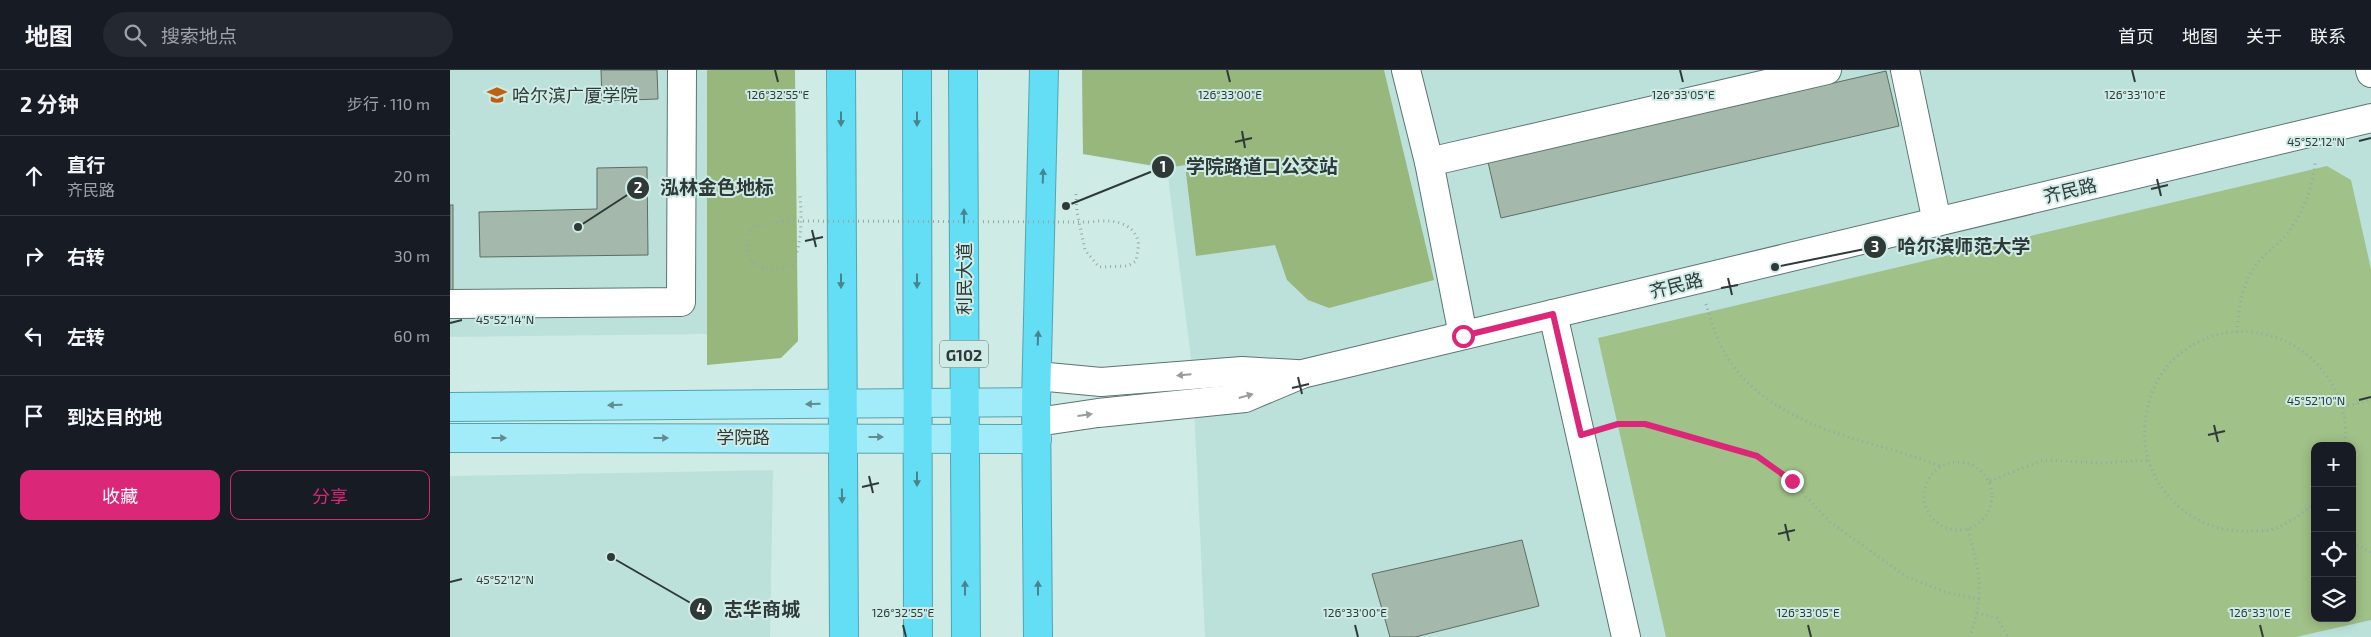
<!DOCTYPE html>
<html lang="zh">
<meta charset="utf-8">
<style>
:root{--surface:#171b24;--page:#242831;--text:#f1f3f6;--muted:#9ea1a6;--line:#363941;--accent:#db2777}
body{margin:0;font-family:"Exo 2","Noto Sans SC",sans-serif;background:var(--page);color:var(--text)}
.controls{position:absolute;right:15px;bottom:15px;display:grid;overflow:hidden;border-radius:10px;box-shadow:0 2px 12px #0003}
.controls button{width:45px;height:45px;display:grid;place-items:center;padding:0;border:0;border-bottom:1px solid var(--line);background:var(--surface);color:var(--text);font:25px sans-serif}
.stop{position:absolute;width:15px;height:15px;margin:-11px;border:4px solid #db2777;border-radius:50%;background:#fff}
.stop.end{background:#db2777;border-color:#fff;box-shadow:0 1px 5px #0008}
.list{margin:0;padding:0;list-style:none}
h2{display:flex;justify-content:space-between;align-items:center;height:65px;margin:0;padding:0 20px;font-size:21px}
h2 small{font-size:16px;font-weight:400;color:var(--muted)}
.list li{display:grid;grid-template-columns:32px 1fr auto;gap:15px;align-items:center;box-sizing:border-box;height:80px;padding:0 20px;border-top:1px solid var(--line)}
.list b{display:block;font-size:19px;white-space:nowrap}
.list p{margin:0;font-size:16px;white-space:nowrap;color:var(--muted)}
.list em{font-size:16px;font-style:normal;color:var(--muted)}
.actions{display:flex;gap:10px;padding:15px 20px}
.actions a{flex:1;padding:11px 0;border:1px solid var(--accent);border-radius:10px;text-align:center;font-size:18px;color:var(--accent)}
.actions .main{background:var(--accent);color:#fff}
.icon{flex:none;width:28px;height:28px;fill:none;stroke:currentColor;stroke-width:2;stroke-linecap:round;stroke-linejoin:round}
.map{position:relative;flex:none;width:1921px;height:567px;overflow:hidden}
header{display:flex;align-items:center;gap:30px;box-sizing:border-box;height:70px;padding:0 25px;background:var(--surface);border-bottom:1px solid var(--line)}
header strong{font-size:24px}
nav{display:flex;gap:28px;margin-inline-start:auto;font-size:18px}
.search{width:350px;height:45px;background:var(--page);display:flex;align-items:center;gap:12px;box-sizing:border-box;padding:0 18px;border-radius:28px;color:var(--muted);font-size:19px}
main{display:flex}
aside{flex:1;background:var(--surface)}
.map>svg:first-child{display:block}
</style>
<header>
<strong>地图</strong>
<div class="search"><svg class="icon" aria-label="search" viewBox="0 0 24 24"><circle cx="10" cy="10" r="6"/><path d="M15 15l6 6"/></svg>搜索地点</div>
<nav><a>首页</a><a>地图</a><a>关于</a><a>联系</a></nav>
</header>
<main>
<aside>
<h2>2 分钟<small>步行 · 110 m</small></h2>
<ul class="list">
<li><svg class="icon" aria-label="ahead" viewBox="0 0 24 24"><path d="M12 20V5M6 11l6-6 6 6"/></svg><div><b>直行</b><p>齐民路</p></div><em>20 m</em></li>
<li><svg class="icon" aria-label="right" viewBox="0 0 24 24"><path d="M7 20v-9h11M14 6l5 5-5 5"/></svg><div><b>右转</b></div><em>30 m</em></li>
<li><svg class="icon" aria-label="left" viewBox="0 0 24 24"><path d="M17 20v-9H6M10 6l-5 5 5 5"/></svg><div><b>左转</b></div><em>60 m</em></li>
<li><svg class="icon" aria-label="arrive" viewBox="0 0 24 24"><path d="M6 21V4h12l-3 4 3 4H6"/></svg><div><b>到达目的地</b></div></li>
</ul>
<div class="actions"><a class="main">收藏</a><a>分享</a></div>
</aside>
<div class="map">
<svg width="1921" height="567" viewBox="0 0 1921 567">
<rect width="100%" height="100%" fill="#cfebe6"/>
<g fill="#bce1db" fill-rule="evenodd">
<polygon points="0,0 257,0 257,264 0,267"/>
<path d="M 632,0 L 1921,0 L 1921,567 L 755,567 L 742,296 L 717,99 L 633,84 ZM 1865,376 L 1902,376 L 1902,548 L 1865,548 Z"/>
<polygon points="323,400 320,567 0,567 0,406"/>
</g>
<path fill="#a0c187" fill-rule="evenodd" d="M 1877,96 L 1901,110 L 1921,199 L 1921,550 L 1846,567 L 1216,567 L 1148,268 ZM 1865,376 L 1902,376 L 1902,548 L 1865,548 Z"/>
<g fill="#97b77d">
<polygon points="257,0 345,0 348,271 331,288 257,295"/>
<polygon points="632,0 934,0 984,210 879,238 858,230 837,210 825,175 746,186 735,95 717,98 633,84"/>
</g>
<g fill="#a4b9ac" stroke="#5b6e62">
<polygon points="151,0 207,0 208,29 152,31"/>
<polygon points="1436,1 1449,56 1051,148 1038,92"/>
<polygon points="197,97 198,185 30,187 29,142 147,139 147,98"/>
<rect x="0" y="135" width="3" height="88"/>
<polygon points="1072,470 1089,536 965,567 940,567 922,504"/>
</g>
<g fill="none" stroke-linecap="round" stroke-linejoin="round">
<defs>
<g id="minor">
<polyline points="956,0 979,92 1013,265"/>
<polyline points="1455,0 1487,152"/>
<polyline points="1920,0 1921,3"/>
<polyline points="979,92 1377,0"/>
<polyline points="0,234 231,232 232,0"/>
<polyline points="1103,244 1176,567"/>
<polyline points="587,306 651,312 792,301 846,304"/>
<polyline points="587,352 648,343 795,328 852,304 1921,48"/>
</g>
<g id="major">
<polyline points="0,337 586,332"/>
<polyline points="0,368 587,369"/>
</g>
<g id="highway">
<polyline points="391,0 394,567"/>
<polyline points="467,0 468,567"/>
<polyline points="513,0 516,567"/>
<polyline points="588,567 586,332 594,0"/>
</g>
</defs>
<use href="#minor" stroke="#5c7571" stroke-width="30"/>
<use href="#major" stroke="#51a5b2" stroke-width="30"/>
<use href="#highway" stroke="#51a5b2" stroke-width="30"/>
<g stroke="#94aaa6" stroke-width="3" stroke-dasharray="1 4" stroke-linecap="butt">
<path d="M 626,124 L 627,142 L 635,180 L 649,197 L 678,196 L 686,191 C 687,185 689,177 688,171 C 683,151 659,149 641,152"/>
<path d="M 333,151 L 303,157 L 297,165 C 294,200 313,202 342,196 C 352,174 352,150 350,126"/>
<path d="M 1256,234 C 1262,254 1268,274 1280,291 C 1304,328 1351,352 1392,365 C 1425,376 1458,383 1490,396"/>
<path d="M 1787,262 C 1788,241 1792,217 1803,199 C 1811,186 1826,177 1836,165 C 1851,147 1865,114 1865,90"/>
<polyline points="1893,337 1921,330"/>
<polyline points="1155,357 1168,354 1195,355 1307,386 1342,411 1380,452 1457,507 1498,523 1530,529"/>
<circle cx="1508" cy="426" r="34"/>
<polyline points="1540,411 1593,390 1652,393 1699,390"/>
<path d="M 1865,433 C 1851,444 1837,455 1820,460 C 1814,461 1807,461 1801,461 C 1740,465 1689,413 1695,353 C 1697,336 1702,318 1712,303 C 1759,238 1856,253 1887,324 C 1894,340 1898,359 1894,376"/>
<polyline points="1860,437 1865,441"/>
<path d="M 1518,459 C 1530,506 1535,520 1520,567"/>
<polyline points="1902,473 1921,482"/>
<polyline points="1527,543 1547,548 1558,567"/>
</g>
<use href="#minor" stroke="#fff" stroke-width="28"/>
<use href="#major" stroke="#a2ebf8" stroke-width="28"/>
<use href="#highway" stroke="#64def4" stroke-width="28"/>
<polyline stroke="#94aaa6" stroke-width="3" stroke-dasharray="1 4" stroke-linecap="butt" points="333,151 641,152"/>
</g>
<defs><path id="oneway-solid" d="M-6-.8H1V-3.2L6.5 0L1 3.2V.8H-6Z" transform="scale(1.25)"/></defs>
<g fill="#47848d">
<use href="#oneway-solid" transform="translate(391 49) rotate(90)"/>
<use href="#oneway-solid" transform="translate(467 49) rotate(90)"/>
<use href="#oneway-solid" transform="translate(593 106) rotate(-88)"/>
<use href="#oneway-solid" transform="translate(514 146) rotate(-90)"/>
<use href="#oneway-solid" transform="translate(391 211) rotate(90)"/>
<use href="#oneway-solid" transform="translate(467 211) rotate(90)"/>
<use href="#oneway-solid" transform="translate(588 268) rotate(-88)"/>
<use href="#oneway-solid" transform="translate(467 409) rotate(90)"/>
<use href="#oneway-solid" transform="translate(392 426) rotate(89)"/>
<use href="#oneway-solid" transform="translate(515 518) rotate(-90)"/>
<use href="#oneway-solid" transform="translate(588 518) rotate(-90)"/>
</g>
<g fill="#979c9c">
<use href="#oneway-solid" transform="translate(734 305) rotate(175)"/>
<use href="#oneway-solid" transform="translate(796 326) rotate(-16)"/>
<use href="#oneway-solid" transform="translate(635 345) rotate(-8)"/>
</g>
<g fill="#638a8e">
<use href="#oneway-solid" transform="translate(363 334) rotate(179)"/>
<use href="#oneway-solid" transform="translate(165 335) rotate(179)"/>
<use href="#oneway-solid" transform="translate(426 367)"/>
<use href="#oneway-solid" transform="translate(49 368)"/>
<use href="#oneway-solid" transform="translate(211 368)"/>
</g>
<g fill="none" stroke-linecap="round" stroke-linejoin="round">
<polyline stroke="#db2777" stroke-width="6" points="1013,266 1103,244 1131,365 1168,354 1195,354 1307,386 1342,411"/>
</g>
<path fill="none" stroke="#2f3a38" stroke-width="2" d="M 325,0 L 328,12M 777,0 L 780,12M 1230,0 L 1233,12M 1682,0 L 1685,12M 792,61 L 795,78M 1909,71 L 1921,68M 785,72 L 802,68M 1707,109 L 1711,126M 1701,119 L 1718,115M 362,160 L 366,177M 355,171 L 373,167M 1278,208 L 1282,225M 1271,218 L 1288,215M 0,253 L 12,250M 848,307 L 852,324M 842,318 L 859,314M 1909,330 L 1921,327M 1764,355 L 1768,372M 1758,365 L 1775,361M 419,406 L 423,423M 412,417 L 429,413M 1335,454 L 1339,471M 1328,464 L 1345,460M 0,512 L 12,509M 453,555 L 456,567M 905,555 L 908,567M 1358,555 L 1361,567M 1810,555 L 1813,567"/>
<defs>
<symbol id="university-bare" viewBox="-9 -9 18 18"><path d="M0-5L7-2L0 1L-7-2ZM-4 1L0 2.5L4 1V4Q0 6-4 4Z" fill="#be6014" stroke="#cfebe6" stroke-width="2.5" paint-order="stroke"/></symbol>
</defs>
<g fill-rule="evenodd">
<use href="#university-bare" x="33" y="11" width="28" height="28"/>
</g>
<g text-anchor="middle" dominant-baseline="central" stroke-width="4" stroke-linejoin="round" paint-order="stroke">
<rect fill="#cfebe6" stroke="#5f6f6c" stroke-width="1" x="490" y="270.5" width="48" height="27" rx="4"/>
<g font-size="16" font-weight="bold" fill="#2f3a38">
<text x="514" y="284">G102</text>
</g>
<g font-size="18" fill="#2f3a38" stroke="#cfebe6" text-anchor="start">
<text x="62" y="25">哈尔滨广厦学院</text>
</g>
<g font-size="18" fill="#2f3a38" stroke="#cfebe6">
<text transform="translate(1620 120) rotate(-13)">齐民路</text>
<text transform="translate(514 209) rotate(-90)">利民大道</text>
<text transform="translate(1226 215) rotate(-14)">齐民路</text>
<text x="293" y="367">学院路</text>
</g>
</g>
<g font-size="12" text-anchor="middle" fill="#2f3a38" stroke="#cfebe6" stroke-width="4" stroke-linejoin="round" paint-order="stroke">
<text x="328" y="29">126°32'55"E</text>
<text x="780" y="29">126°33'00"E</text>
<text x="1233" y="29">126°33'05"E</text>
<text x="1685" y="29">126°33'10"E</text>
<text x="1866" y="76">45°52'12"N</text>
<text x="55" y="254">45°52'14"N</text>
<text x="1866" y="335">45°52'10"N</text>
<text x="55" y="514">45°52'12"N</text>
<text x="453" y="547">126°32'55"E</text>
<text x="905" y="547">126°33'00"E</text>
<text x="1358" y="547">126°33'05"E</text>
<text x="1810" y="547">126°33'10"E</text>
</g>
<path fill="none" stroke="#2f3a38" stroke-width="2" d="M616 136L713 97M128 157L188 118M1325 197L1425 177M161 487L251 539"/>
<g fill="#2f3a38" stroke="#cfebe6" stroke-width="2">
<circle cx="616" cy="136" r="5"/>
<circle cx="128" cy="157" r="5"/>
<circle cx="1325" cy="197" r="5"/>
<circle cx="161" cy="487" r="5"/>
<circle cx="713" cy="97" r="12"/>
<circle cx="188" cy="118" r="12"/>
<circle cx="1425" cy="177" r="12"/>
<circle cx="251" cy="539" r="12"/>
</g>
<g font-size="15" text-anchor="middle" font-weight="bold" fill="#fff">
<text x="713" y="102">1</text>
<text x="188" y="123">2</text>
<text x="1425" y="182">3</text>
<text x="251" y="544">4</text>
</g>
<g font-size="19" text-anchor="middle" font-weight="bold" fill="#2f3a38" stroke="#cfebe6" stroke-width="4" stroke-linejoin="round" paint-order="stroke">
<text x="812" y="103">学院路道口公交站</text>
<text x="267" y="124">泓林金色地标</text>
<text x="1514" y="183">哈尔滨师范大学</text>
<text x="312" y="546">志华商城</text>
</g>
</svg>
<div class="controls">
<button>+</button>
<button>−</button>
<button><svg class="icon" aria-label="locate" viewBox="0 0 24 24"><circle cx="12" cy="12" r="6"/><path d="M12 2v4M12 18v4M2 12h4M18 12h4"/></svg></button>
<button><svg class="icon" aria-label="layers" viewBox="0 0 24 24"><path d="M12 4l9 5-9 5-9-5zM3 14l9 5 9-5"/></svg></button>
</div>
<div class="stop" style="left:1013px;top:266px"></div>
<div class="stop end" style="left:1342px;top:411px"></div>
</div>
</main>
